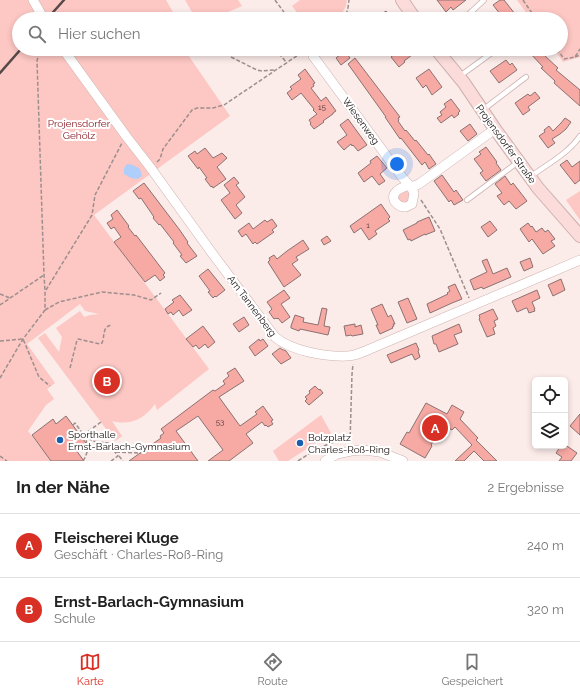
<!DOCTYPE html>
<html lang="de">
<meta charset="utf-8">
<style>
:root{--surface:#fff;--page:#f2f2f2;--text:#222;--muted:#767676;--line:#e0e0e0;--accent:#d93025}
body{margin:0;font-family:Raleway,sans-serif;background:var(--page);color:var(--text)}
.controls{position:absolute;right:12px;bottom:12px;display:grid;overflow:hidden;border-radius:6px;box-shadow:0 2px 6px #0003}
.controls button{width:36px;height:36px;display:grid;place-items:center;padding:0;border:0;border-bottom:1px solid var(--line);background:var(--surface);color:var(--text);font:20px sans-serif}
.you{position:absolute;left:397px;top:164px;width:14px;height:14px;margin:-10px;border:3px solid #fff;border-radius:50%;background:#1a73e8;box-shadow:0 0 0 6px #1a73e833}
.badge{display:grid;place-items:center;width:26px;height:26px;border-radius:50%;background:var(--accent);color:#fff;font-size:13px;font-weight:700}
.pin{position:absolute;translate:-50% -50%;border:2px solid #fff;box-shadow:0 1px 4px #0006}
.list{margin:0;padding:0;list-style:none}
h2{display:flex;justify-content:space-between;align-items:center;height:52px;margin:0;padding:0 16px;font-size:17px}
h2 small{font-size:13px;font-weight:400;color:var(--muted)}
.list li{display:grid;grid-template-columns:26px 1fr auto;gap:12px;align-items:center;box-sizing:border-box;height:64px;padding:0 16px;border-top:1px solid var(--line)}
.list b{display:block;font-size:15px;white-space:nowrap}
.list p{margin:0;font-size:13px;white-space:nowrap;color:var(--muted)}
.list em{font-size:13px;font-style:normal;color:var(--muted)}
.icon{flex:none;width:22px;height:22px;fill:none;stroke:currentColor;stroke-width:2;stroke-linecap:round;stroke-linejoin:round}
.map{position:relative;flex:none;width:580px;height:461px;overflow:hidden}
.search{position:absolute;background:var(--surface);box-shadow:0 2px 6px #0003;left:12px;right:12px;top:12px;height:44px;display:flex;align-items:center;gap:10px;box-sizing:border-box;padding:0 14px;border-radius:22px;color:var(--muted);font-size:15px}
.sheet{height:180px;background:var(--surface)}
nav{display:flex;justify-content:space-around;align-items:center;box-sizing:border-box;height:56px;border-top:1px solid var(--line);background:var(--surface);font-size:11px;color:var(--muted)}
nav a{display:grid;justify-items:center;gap:2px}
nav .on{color:var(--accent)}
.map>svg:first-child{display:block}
</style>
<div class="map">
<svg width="580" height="461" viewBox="0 0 580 461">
<rect width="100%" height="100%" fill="#fbebe9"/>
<g fill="#fdc7c3">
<path d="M 0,0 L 166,0 L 177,19 L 19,19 L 19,49 L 184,49 L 230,116 L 94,215 L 209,369 L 157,410 L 155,404 C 144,419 131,426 112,421 L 122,436 L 115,441 L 38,338 L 45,333 L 59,352 L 62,337 L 56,328 L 80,311 L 84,317 L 90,315 L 99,314 L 85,311 L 80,304 L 27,344 L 55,383 L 47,389 L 54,399 L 46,405 L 28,431 L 51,461 L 0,461 Z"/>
<polygon points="185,0 238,0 242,6 212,19 196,19"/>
<polygon points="300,0 347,0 346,6 341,15 335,19 302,19 292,6"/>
<polygon points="517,0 580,0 580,57 563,62 554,49 561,49 561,19 531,19"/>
<polygon points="250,49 281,49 276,54 273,54 255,53"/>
<polygon points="406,190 409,193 410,200 407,203 400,202 397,197 398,194"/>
<polygon points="580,191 580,220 566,200"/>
<polygon points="321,415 331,433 288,461 279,461 273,451"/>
</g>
<polygon fill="#afcffa" points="127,164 133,165 140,169 142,176 138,179 131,178 124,174 124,168"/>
<g fill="#f7a9a4" stroke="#8b7271">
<polygon points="437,0 466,0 453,10 451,7 446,12"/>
<polygon points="500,0 504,0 519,19 504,19 493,5"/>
<polygon points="386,11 392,19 374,19"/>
<polygon points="401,49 420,49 404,61 405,62 399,67 391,57"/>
<polygon points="534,49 540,49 545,54 544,55 558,68 556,70 580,90 580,106 554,83 555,81 541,68 543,67 530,53"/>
<polygon points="345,51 350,58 341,65 336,58"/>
<polygon points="355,58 400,117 398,118 399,120 398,121 405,131 406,130 415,141 416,140 428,155 429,154 436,164 429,169 425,162 422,165 401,138 400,139 385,117 386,117 348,64"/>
<polygon points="506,60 510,65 512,63 517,70 499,83 490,71"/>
<polygon points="305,69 315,83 313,84 314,86 311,88 321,101 326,97 336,111 333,113 333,114 323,121 324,122 314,129 310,124 311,123 309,120 317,114 313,110 314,109 301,93 292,100 287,93 292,89 290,87 301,79 298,75"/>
<polygon points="429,69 442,87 432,95 426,85 423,88 416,78"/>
<polygon points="535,92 540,98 528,107 530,110 523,115 515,103 528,94 530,96"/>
<polygon points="451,99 460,111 458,113 459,114 454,118 452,115 441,123 437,118 442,115 440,112 446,107 444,104"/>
<polygon points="565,118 571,122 566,129 560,134 552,139 555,143 548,148 539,136 545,132 544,130 549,126 553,131 561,123"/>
<polygon points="348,119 367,145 358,151 353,145 352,146 351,144 344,150 337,142 347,135 340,125"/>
<polygon points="470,124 477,134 468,141 460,131"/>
<polygon points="486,147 497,162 496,163 501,170 486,181 480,173 483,171 474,159 481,154 479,152"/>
<polygon points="205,148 213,158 222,153 227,158 217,167 226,179 213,188 212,186 211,187 205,179 207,178 199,167 198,169 188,156 195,151 197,154"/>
<polygon points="377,156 387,168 380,174 385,181 379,185 372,176 364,182 358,173 371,163 370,161"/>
<polygon points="567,160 572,167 580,161 580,180 575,184 560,165"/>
<polygon points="442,175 454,192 456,190 463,200 454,205 451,200 449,202 434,181"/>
<polygon points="505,176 511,185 513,183 527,201 516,209 509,201 504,205 497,196 502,193 495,184"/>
<polygon points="234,177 239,183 236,185 245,197 236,205 242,213 235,219 221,200 230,193 224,185"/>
<polygon points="144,183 179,229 188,242 187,243 197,256 186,263 180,256 182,255 173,243 174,242 160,224 159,225 153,218 154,217 141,198 139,199 133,191"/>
<polygon points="381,204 390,217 388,219 390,221 375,231 377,234 369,240 361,228 354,233 350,226"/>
<polygon points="117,210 129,226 128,227 135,236 136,235 165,273 163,275 165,277 160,281 155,275 145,282 114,242 121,237 114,227 111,229 107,223 113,219 111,215"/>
<polygon points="429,217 435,231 425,235 425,234 411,241 410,239 408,240 403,230 417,223 417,222"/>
<polygon points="272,219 277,226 272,230 274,232 257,244 255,242 253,244 246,234 242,237 238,231 249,223 253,229 265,220 267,222"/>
<polygon points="490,221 497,230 488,237 481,227"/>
<polygon points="528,223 531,227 532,226 536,232 542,228 545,232 548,230 555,239 551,241 555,246 543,254 532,239 529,242 520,229"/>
<polygon points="327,236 331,241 324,245 321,240"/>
<polygon points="303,240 309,249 296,257 298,260 292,264 301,275 284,287 268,262 270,260 269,258 274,255 277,259 287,251"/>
<polygon points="530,258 533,267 524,271 520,262"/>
<polygon points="487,259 493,274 507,268 511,277 483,289 482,287 474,290 470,280 487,272 482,261"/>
<polygon points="208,269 225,290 216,297 215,296 213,298 208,292 210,291 199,276"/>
<polygon points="561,279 565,290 553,296 548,285"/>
<polygon points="455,284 462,299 452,303 430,313 427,304 448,294 447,293 450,291 448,287"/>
<polygon points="284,290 290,298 281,304 290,317 282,323 278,318 277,319 276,318 274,319 269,312 272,309 267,302"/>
<polygon points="537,290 540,298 532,302 535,309 534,309 535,311 529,313 527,308 526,308 517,312 512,301"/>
<polygon points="180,295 192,310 183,316 179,310 173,315 171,312 168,314 165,309 174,302 172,300"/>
<polygon points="408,298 417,319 407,323 398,302"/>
<polygon points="382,304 388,317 391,315 395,324 393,324 394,326 392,327 393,328 380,334 376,325 378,325 371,309"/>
<polygon points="322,308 327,309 324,326 330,327 328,335 300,329 299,331 291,328 291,326 295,315 304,318 303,322 318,325"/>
<polygon points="493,309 498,319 494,321 496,326 493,328 495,334 487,337 479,319 480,318 479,315"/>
<polygon points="244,317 249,325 239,332 233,324"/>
<polygon points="355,324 355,327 361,325 363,334 352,336 351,335 346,336 344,326"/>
<polygon points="459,324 462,332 454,335 458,344 439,352 436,344 434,344 432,336"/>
<polygon points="203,326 215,342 208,348 205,344 199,349 196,345 193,347 186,339"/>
<polygon points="259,339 260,341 263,339 268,346 255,356 249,347"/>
<polygon points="416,343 419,350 418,351 420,357 415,360 412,354 391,363 387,355"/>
<polygon points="280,348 283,350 284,350 286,351 291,358 281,364 272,354"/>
<polygon points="235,368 244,381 219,397 240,426 257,414 255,412 263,406 273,420 271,421 273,424 268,427 266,425 265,426 262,422 246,434 253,443 229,461 208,461 223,450 198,416 176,431 198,461 129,461 161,438 160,436 164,433 161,429 213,390 215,391 225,384 223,381 229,376 227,373"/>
<polygon points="315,386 319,390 320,389 323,393 309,405 305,401 307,399 305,397 310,393 309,391"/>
<polygon points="426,403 447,414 452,405 464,412 460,419 478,438 476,440 497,461 484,461 474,451 464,461 455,461 472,445 455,427 452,430 442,424 431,445 432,446 425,458 400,444 407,432 409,433"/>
<polygon points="580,414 580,435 570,426"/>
<polygon points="66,416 86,443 76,450 84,461 51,461 32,435 53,419 56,424"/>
<polygon points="567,446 577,453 571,461 559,461 562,457 556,453 560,447 564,449"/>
</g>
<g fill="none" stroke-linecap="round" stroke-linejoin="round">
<defs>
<g id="lane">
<polyline points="461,19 470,13 484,0"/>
<polyline points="460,76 497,49"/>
<polyline points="484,109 526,77"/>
<path d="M 530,177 C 546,165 569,153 580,136"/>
<polyline points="467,200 518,162"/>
</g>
<g id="street">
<polyline points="33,0 44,19"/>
<path d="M 63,49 L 126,136 L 150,167 L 212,253 L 275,337 C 291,351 326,357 347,356 C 352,356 358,354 363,352 L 580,260"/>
<polyline points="313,56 402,177 411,187 419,184 495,129"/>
<path d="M 409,185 C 404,187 398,188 395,193 C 390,200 399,208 406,207 C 407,207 411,204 412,204 L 414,193 L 411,187"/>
<polyline points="325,461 337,454 351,451 363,450 380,452 403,461"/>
</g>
<g id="secondary">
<polyline points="402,0 415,19"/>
<polyline points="436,49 464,83 495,129 538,188 580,236"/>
</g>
</defs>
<use href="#lane" stroke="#cdb2b0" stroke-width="6"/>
<use href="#street" stroke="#cdb2b0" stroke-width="10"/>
<use href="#secondary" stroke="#cdb2b0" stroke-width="14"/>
<g stroke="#9c8f8e" stroke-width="1.5" stroke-dasharray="4 2" stroke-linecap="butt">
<polyline points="275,0 289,19"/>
<polyline points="523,0 536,19"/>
<path d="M 342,19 C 348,14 348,7 349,0"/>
<polyline points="275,49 287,63"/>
<polyline points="557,49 564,59 575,57 580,49"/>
<polyline points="231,57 257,70 262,71 274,70"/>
<polyline points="575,57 580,55"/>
<polyline points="157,162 160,159 163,149 192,110 197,108 213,108 224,105 307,49"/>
<polyline points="421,200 440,229 469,298"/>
<polyline points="46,290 92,215 95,195 122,143"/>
<polyline points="0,294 10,298"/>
<polyline points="0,305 44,275"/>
<polyline points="45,310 59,302 102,292 134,295 151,300 161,293"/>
<polyline points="0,341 23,339 39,377 50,386"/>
<path d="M 70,368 L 77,340 L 78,339 L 100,344 L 102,343 C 105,336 102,327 111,325"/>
<polyline points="0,378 23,339 45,310 45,291 44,275 37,61 40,49"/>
<polyline points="101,422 86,433 92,441 108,443 118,456 111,461"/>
<polyline points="73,425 75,423 83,434"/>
<polyline points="329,434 332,441"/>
<polyline points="82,438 85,436 84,435"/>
<polyline points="350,442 352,374 353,364"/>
<polyline points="116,452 141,453"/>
<polyline points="0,456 7,461"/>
<polyline points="119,456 123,461"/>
<path d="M 83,461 C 89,451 88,447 85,436"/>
<path d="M 298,461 C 316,449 329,442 350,438"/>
</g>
<use href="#lane" stroke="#fff" stroke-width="4.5"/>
<use href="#street" stroke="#fff" stroke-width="9"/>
<use href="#secondary" stroke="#fbdcdb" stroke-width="12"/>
<g stroke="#554a49" stroke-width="2.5">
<polyline points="47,19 64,0"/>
<polyline points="0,73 21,49"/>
</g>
</g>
<g fill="#1a5eae" stroke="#fff" stroke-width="1.5">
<circle cx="60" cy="440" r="4"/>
<circle cx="300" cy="443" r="4"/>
</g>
<g text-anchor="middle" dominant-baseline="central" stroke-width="4" stroke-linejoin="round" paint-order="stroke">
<g font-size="8" fill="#513735">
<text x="322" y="107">15</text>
<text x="368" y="225">1</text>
<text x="220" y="422">53</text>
</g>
<g font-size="10" fill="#1a1110" stroke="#fff">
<text transform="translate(361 121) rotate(54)">Wiesenweg</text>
<text transform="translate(506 144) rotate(54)">Projensdorfer Straße</text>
<text transform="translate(252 306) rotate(53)">Am Tannenberg</text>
</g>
<g font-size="10" fill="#85151f" stroke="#fff">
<text x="79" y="123">Projensdorfer<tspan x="79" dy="12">Gehölz</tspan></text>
</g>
<g font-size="10" fill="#1a1110" stroke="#fff" text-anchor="start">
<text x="68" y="434">Sporthalle<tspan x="68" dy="12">Ernst-Barlach-Gymnasium</tspan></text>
<text x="308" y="437">Bolzplatz<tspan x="308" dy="12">Charles-Roß-Ring</tspan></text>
</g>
</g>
</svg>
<div class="controls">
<button><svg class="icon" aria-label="locate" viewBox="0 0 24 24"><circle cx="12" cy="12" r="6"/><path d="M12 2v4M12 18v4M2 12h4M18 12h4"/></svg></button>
<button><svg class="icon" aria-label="layers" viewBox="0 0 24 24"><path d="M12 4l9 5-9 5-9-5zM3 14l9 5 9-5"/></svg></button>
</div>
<div class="you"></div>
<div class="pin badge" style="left:435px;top:428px">A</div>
<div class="pin badge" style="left:107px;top:381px">B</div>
<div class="search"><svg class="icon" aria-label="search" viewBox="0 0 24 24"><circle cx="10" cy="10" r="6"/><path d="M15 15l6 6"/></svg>Hier suchen</div>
</div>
<section class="sheet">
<h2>In der Nähe<small>2 Ergebnisse</small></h2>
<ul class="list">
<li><span class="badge">A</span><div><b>Fleischerei Kluge</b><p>Geschäft · Charles-Roß-Ring</p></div><em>240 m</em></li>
<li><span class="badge">B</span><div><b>Ernst-Barlach-Gymnasium</b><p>Schule</p></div><em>320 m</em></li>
</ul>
</section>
<nav>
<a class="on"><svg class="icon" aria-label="map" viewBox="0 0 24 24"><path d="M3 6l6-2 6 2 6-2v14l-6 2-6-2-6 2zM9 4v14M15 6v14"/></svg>Karte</a>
<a><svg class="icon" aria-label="directions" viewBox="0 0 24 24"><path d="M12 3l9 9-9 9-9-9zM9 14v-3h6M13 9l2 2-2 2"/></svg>Route</a>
<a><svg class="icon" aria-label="saved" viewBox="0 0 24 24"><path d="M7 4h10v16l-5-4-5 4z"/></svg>Gespeichert</a>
</nav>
